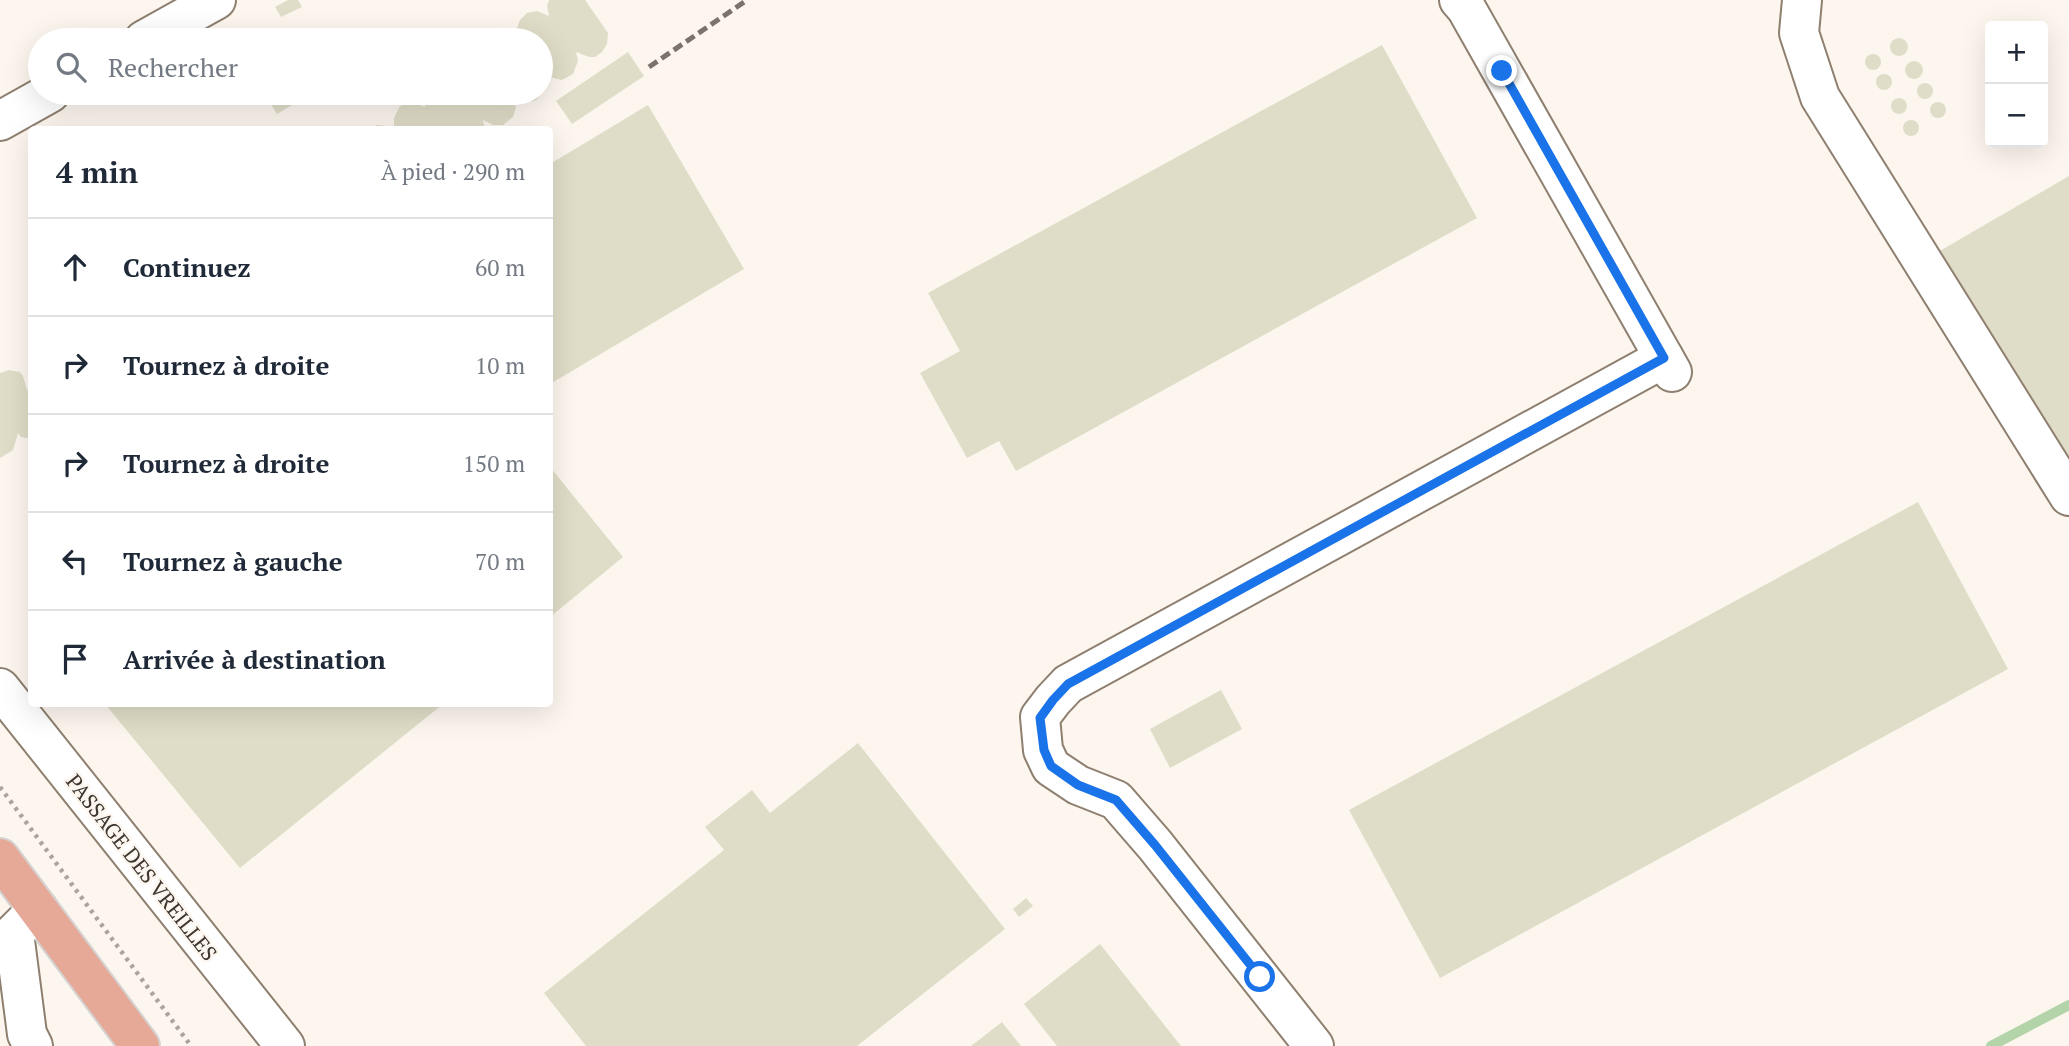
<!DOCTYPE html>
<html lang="fr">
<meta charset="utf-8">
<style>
:root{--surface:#fff;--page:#f6f6f7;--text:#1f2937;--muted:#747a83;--line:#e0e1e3}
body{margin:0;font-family:"PT Serif",serif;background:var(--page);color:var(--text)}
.controls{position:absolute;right:21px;top:21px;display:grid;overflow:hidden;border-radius:7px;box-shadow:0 7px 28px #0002}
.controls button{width:63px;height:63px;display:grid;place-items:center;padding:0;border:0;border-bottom:2px solid var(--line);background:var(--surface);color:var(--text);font:35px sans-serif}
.stop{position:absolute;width:21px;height:21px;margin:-16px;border:5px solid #1a73e8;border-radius:50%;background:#fff}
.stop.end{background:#1a73e8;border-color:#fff;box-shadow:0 2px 7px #0008}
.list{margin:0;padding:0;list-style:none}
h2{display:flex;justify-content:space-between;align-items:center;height:91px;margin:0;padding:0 28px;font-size:30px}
h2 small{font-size:23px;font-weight:400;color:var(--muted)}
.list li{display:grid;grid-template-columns:46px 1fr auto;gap:21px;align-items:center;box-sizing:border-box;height:98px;padding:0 28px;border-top:2px solid var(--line)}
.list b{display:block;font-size:26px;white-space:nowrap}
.list em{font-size:23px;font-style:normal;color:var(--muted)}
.icon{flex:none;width:38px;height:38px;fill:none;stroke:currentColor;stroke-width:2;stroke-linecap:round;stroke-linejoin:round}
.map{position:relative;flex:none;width:2069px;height:1046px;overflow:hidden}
.search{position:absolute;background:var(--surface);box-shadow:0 7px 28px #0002;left:28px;top:28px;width:525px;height:77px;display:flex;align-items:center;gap:18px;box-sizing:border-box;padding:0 24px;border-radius:38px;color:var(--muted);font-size:26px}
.panel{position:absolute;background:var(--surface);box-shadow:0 7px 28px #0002;left:28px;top:126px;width:525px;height:581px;border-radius:7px}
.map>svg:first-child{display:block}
</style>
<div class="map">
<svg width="2069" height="1046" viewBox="0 0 2069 1046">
<rect width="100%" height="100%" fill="#fdf6ef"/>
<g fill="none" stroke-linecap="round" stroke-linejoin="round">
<polyline stroke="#b3d4a8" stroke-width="10" points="1991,1046 2069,1005"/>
</g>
<g fill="#dfddc7">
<polygon points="288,0 298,0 302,7 281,17 275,7"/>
<polygon points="549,0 585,0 608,33 607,44 602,52 595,57 589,57 576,52 578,61 573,74 562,80 545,76 547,87 536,100 527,102 514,98 516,107 513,117 503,125 493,125 483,120 485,130 394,130 394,118 400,106 413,102 425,107 425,93 541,93 541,40 491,40 505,34 509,34 518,40 516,30 520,20 527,13 537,11 549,16 547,6"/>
<polygon points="300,32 306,40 286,40"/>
<circle cx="1899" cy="47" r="9"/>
<polygon points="1382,45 1477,218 1016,471 999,441 967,458 920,373 960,351 928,293"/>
<polygon points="628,52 644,76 572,124 556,101"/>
<circle cx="1873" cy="62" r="8"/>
<circle cx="1914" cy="70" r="9"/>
<circle cx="1884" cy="82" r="8"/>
<circle cx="1925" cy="91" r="8"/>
<polygon points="264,93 312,93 277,114"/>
<circle cx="1899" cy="106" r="8"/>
<circle cx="1938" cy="110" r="8"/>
<polygon points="648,105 744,269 550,384 550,164"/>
<circle cx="1911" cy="128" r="8"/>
<polygon points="377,125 386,126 394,130 368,130"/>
<polygon points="2069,176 2069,479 1938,252"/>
<polygon points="9,370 20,372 23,376 27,390 32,387 32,439 21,437 18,433 13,450 0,458 0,373"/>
<polygon points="550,467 623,557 550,617"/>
<polygon points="1918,502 2008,669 1440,978 1349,810"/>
<polygon points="1221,690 1242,729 1170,768 1150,729"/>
<polygon points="105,704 443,704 240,868"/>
<polygon points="858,743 1005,929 857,1046 586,1046 544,993 724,850 705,827 752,790 770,813"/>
<polygon points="1026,898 1033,906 1019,917 1013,909"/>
<polygon points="1100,944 1181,1046 1057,1046 1024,1004"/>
<polygon points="1002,1022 1021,1046 971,1046"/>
</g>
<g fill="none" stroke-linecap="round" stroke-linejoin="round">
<defs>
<g id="minor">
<polyline points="1459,0 1466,8 1672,372"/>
<polyline points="1802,0 1799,33 1820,97 2069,496"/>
<polyline points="144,40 216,0"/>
<polyline points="0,121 50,93"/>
<polyline points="0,688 285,1046"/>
<polyline points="33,1046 27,1034 14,933 38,909"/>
<polyline points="1314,1046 1155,845 1116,800 1078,785 1051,767 1043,750 1040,717 1053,700 1068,684 1664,358"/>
</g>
<polyline id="major" points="0,858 140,1046"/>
</defs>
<use href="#minor" stroke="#8e7f6f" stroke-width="42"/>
<use href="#major" stroke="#d4d3d1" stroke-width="42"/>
<polyline stroke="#aba49d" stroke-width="4.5" stroke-dasharray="3.5 5" stroke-linecap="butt" points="0,787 191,1046"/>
<use href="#minor" stroke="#fff" stroke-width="38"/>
<use href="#major" stroke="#e6a998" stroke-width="38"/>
<polyline stroke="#79736c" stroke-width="5" stroke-dasharray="10 5" stroke-linecap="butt" points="649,67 747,0"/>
</g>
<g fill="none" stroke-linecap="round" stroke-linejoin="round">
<polyline stroke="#1a73e8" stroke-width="9" points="1260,977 1155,845 1116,800 1078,785 1051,766 1044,750 1040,718 1053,700 1068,684 1664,358 1502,71"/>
</g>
<g text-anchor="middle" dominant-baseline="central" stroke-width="5" stroke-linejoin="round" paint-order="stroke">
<g font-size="21" fill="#3c362f" stroke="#fdf6ef">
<text transform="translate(142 867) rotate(52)">PASSAGE DES VREILLES</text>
</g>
</g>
</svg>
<div class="controls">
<button>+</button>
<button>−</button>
</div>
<div class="stop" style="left:1260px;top:977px"></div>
<div class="stop end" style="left:1502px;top:71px"></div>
<div class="search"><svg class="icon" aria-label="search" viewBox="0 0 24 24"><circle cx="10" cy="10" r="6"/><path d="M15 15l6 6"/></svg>Rechercher</div>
<section class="panel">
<h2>4 min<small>À pied · 290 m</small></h2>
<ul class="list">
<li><svg class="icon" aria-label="ahead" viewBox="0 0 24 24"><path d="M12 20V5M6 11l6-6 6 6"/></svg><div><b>Continuez</b></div><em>60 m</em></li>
<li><svg class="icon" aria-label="right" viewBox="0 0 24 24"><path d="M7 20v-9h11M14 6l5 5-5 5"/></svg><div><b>Tournez à droite</b></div><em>10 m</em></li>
<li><svg class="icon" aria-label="right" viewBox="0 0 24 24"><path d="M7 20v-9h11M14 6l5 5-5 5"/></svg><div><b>Tournez à droite</b></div><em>150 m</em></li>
<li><svg class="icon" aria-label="left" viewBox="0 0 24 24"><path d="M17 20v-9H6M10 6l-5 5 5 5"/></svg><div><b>Tournez à gauche</b></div><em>70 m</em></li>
<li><svg class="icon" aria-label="arrive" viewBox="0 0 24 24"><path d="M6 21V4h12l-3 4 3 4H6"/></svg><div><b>Arrivée à destination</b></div></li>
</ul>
</section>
</div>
